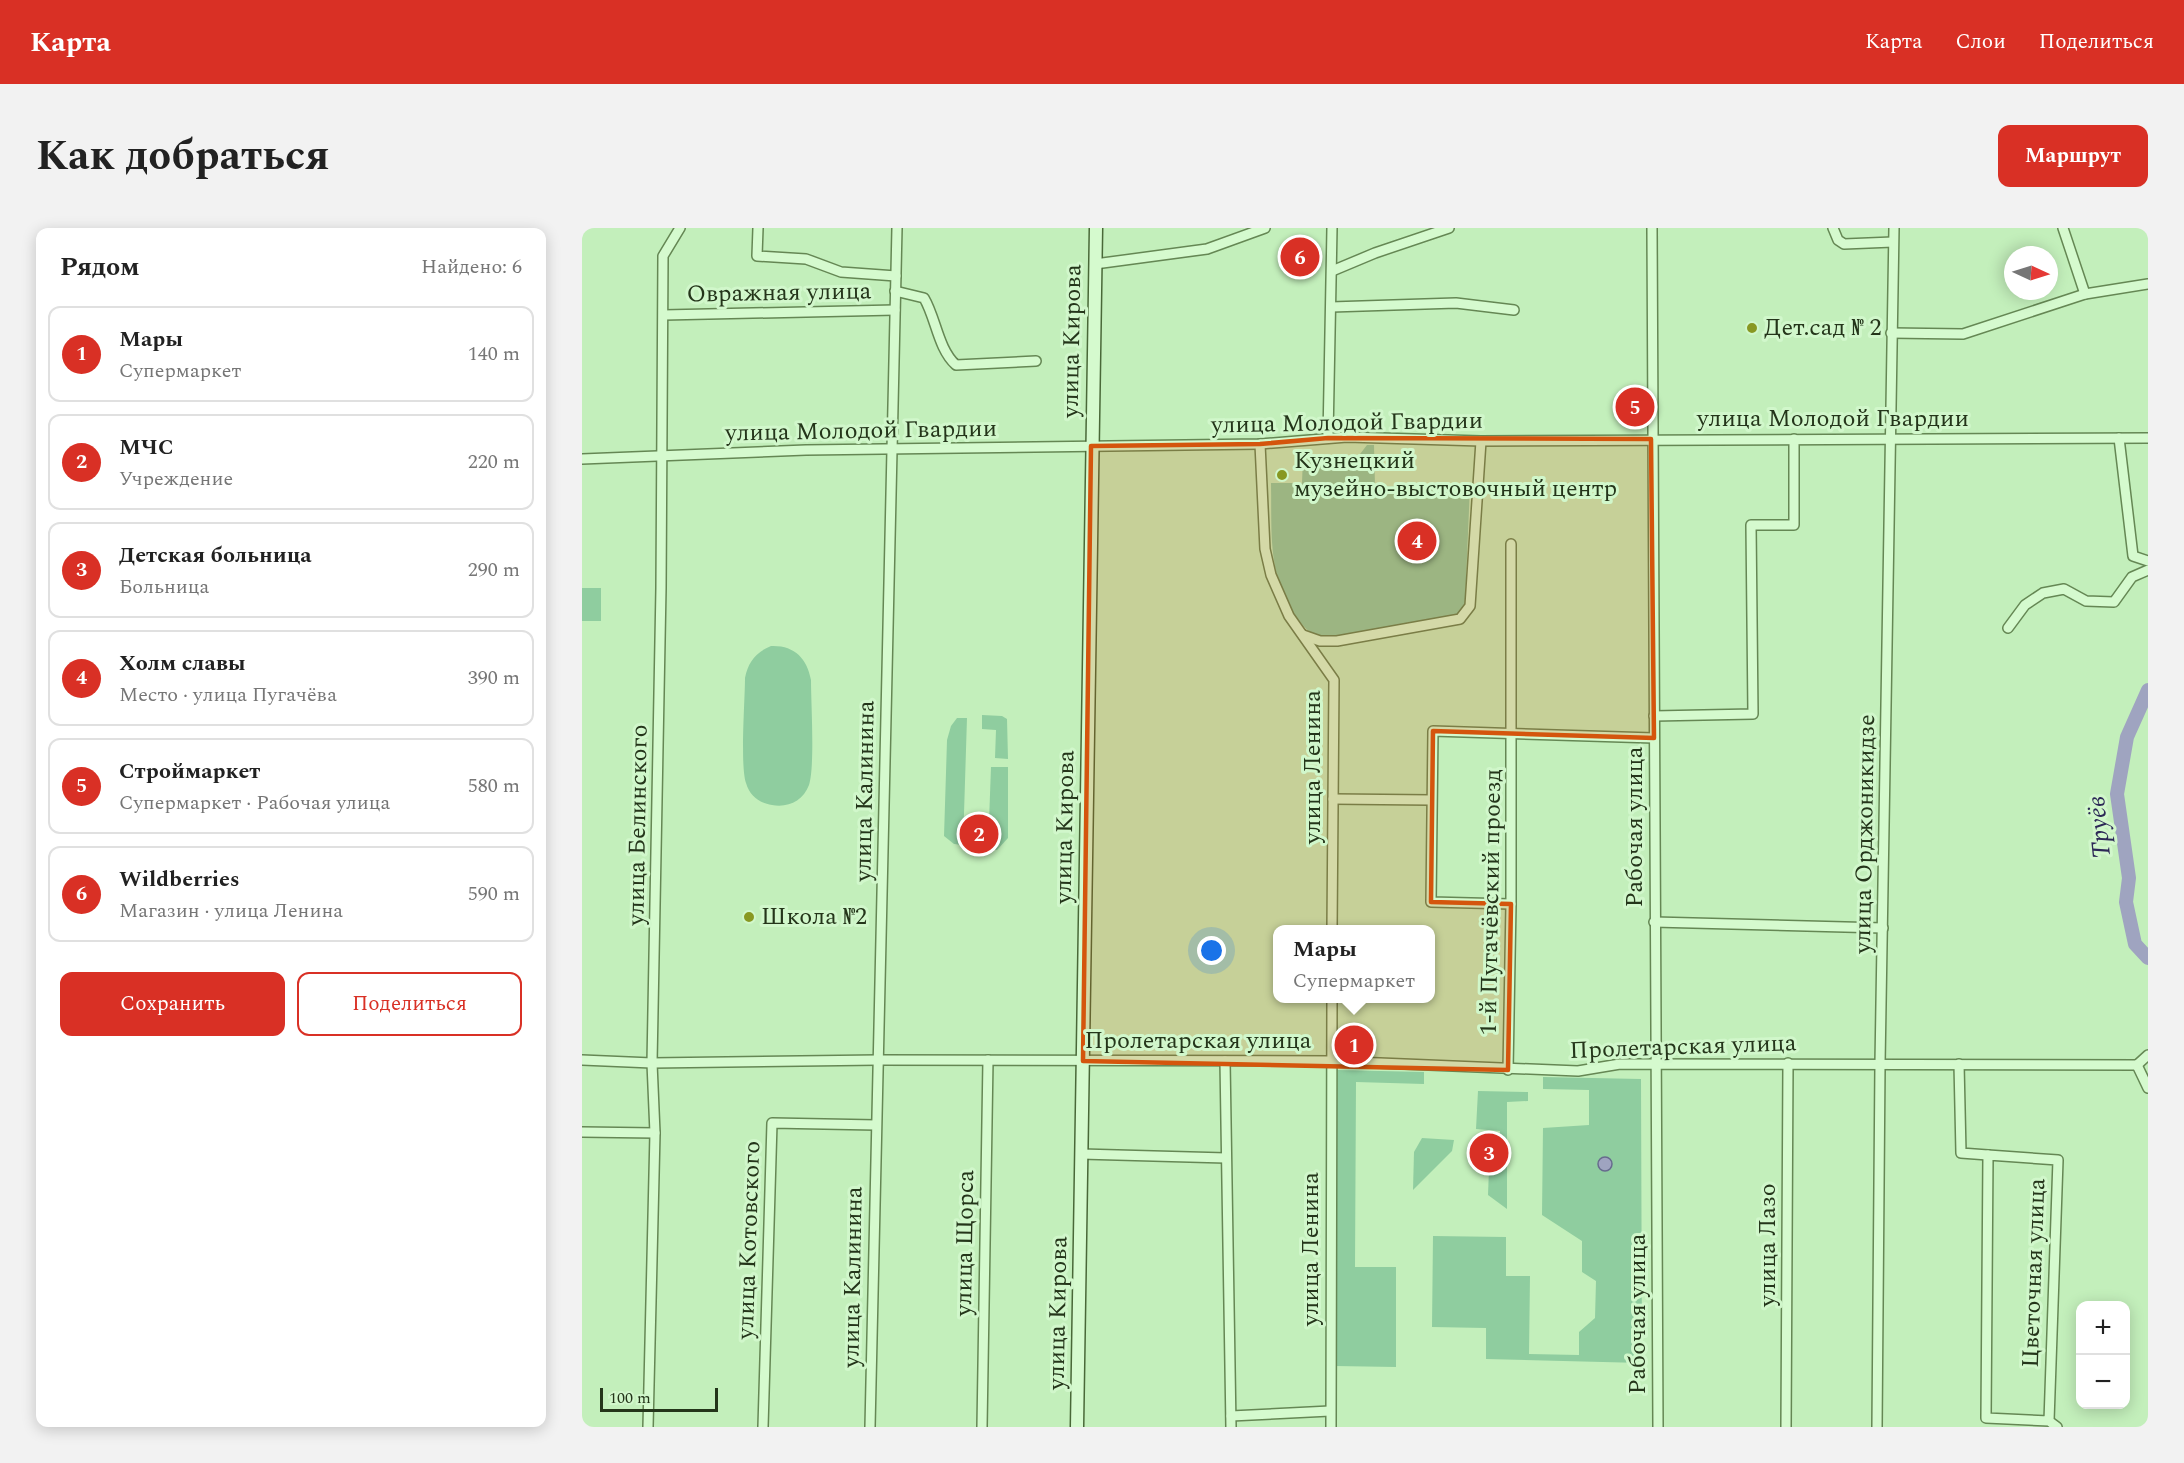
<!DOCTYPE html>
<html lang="ru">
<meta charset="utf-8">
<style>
:root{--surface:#fff;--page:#f2f2f2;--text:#222;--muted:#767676;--line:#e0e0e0;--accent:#d93025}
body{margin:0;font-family:Spectral,serif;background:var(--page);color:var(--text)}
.controls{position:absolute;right:18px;bottom:18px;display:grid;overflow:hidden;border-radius:12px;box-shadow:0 3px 15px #0003}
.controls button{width:54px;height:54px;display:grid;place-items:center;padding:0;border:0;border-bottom:2px solid var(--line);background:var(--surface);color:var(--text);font:30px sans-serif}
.compass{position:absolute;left:1422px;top:18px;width:54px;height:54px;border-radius:50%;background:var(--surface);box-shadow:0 3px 15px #0003;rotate:94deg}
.scale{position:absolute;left:18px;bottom:15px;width:118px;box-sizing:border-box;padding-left:6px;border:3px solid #24351a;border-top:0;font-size:16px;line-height:21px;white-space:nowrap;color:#24351a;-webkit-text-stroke:4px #d1f7cb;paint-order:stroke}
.you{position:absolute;left:630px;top:723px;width:21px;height:21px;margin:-15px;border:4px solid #fff;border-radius:50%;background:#1a73e8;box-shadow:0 0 0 9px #1a73e833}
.badge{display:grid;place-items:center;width:39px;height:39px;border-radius:50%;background:var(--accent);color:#fff;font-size:20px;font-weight:700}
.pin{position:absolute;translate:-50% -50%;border:3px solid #fff;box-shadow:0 2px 6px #0006}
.popup{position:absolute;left:691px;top:697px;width:162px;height:78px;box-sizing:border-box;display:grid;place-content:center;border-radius:12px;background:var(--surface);filter:drop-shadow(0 2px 4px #0005);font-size:20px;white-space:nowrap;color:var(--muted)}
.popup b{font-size:22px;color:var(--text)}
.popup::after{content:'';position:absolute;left:50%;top:100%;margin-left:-12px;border:12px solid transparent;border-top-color:var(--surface)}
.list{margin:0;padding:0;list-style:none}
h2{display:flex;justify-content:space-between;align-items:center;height:78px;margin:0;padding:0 24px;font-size:26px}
h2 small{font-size:20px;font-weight:400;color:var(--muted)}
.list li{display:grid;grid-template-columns:39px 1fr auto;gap:18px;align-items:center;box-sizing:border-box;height:96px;margin:0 12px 12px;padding:0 12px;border:2px solid var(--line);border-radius:12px}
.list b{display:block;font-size:22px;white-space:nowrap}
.list p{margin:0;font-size:20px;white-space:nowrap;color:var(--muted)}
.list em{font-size:20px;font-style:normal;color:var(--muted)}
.actions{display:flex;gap:12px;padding:18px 24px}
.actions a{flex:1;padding:14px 0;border:2px solid var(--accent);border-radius:12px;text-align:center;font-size:21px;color:var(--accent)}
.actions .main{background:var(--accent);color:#fff}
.map{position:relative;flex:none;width:1566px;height:1199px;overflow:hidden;border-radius:12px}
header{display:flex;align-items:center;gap:36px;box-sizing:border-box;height:84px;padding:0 30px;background:var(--accent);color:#fff}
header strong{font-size:28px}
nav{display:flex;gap:33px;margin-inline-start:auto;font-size:21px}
.intro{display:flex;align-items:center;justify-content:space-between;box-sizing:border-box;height:144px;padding:0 36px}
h1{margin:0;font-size:42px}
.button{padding:15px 27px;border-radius:12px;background:var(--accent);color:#fff;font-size:21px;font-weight:700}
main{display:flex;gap:36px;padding:0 36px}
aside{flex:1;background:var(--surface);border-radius:12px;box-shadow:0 3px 15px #0003}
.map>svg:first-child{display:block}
</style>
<header>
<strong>Карта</strong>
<nav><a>Карта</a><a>Слои</a><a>Поделиться</a></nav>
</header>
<div class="intro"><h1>Как добраться</h1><a class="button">Маршрут</a></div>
<main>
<aside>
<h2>Рядом<small>Найдено: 6</small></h2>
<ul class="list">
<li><span class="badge">1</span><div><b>Мары</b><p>Супермаркет</p></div><em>140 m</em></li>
<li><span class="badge">2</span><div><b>МЧС</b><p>Учреждение</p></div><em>220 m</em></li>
<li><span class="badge">3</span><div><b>Детская больница</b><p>Больница</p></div><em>290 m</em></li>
<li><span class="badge">4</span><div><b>Холм славы</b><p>Место · улица Пугачёва</p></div><em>390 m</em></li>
<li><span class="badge">5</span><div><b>Строймаркет</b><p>Супермаркет · Рабочая улица</p></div><em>580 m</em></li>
<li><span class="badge">6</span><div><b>Wildberries</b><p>Магазин · улица Ленина</p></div><em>590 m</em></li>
</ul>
<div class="actions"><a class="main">Сохранить</a><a>Поделиться</a></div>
</aside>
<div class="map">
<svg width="1566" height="1199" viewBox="0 0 1566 1199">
<rect width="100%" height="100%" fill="#c3efbb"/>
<g fill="#8fcd9f">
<path d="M 785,217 L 792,217 L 793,258 L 888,258 L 883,376 L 876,386 C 841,392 770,412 739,408 C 726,406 722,398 714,389 C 685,350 690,301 689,255 L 720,255 L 721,229 L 775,230 Z"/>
<rect x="0" y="360" width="19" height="33"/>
<path d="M 189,418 C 212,417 225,430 229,452 C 229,476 233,538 227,557 C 221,573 206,580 190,577 C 177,575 168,568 164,555 C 158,538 163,472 163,450 C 166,434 174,424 189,418 Z"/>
<polygon points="400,487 420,488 425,491 426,531 413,530 414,502 400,501"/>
<polygon points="375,490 385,490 381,617 372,616 362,608 365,512 369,498"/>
<polygon points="409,539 426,539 426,610 415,622 406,621"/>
<polygon points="755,842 842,844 842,856 774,854 773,1039 814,1039 814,1139 753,1138"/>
<polygon points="961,849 1059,851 1060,1135 904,1131 904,1100 850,1099 851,1008 924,1009 924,1048 948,1048 947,1126 997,1127 997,1104 1013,1090 1014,1053 1000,1044 1000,1013 960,987 961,900 1007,897 1007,862 961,861"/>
<polygon points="896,863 946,864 946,873 925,874 925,925 917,924 918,903 894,901"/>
<polygon points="840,910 872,912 870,923 831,962 832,924"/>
<polygon points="916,936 925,936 925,981 906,967 907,941"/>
</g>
<circle fill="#9fa4c0" stroke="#676b8d" stroke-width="1.5" cx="1023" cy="936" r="7"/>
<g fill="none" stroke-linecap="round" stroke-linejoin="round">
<polyline stroke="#9fa4c0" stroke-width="14" points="1566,462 1545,509 1535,566 1547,650 1544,674 1553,716 1566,730"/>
<defs>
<g id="street">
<polyline points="176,0 175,28 224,31 259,44 314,48"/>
<polyline points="1070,0 1076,1199"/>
<polyline points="1251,0 1256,12 1262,16 1311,14"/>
<polyline points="1481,0 1503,66"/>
<polyline points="513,36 625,21 683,0"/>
<polyline points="750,43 793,25 867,0"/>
<path d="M 313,63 L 342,70 C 354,90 356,121 374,137 L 454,133"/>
<polyline points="749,79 874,75 932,82"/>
<polyline points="82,87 313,82"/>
<polyline points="1309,105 1381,106 1503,66 1566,56"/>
<polyline points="746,210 750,0"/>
<polyline points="1537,210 1551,328 1566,333"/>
<polyline points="678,216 683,321 689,347 707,388 752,452 750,702"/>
<polyline points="0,231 224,222 678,216 765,209 899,213 1566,210"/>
<polyline points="1426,400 1443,377 1461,365 1482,361 1504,373 1532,374 1550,349 1566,342"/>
<polyline points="721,407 738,413 755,413 878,391 888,378 899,213"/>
<polyline points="1072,488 1171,486 1169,297 1212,297 1212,211"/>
<polyline points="751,571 849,572"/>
<polyline points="929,676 849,674 851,503 1072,510"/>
<polyline points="1072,694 1301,700"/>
<polyline points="0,832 70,835 296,832 749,833 996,843 1038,836 1555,837"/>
<polyline points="643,833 649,1199"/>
<polyline points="1377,836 1379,925 1406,927"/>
<polyline points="1555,837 1566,860"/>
<polyline points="1555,837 1566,827"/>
<polyline points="926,842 929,676 929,316"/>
<polyline points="0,904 73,905"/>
<polyline points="499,926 644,930"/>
<polyline points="649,1188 748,1183"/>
<polyline points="1467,1193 1476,932 1406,927 1404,1190 1467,1193 1475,1199"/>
<polyline points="66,1199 73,905 70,835 79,360 81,28 98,0"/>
<polyline points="181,1199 190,895 294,897"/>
<polyline points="288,1199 315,0"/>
<polyline points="400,1199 406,832"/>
<polyline points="749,1199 750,770"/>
<polyline points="1204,1199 1206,835"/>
<polyline points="1295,1199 1298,836 1312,0"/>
</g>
<polyline id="secondary" points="495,1199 514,0"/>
</defs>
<use href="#street" stroke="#658754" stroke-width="12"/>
<use href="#secondary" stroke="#496838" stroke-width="15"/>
<use href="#street" stroke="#d5face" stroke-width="9"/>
<use href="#secondary" stroke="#d5face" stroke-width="12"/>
</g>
<path fill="#d4550d" fill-opacity="0.2" stroke="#d4550d" stroke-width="4.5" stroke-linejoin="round" d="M 746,210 L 1069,211 L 1072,510 L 851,503 L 849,674 L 929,676 L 926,842 L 501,833 L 509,218 L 678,216 Z"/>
<g fill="#889822" stroke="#d1f7cb" stroke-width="2">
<circle cx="1170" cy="100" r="6"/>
<circle cx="700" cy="247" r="6"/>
<circle cx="167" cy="689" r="6"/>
</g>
<g text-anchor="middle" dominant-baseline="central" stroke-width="6" stroke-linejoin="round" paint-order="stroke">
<g font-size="24" fill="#24351a" stroke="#d1f7cb">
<text transform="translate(197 65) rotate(-1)">Овражная улица</text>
<text transform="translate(490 113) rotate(-89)">улица Кирова</text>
<text x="1251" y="191">улица Молодой Гвардии</text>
<text transform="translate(765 195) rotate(-1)">улица Молодой Гвардии</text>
<text transform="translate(279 203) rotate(-1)">улица Молодой Гвардии</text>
<text transform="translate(731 539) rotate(-90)">улица Ленина</text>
<text transform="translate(283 563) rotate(-89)">улица Калинина</text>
<text transform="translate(56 597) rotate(-89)">улица Белинского</text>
<text transform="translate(483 599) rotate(-89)">улица Кирова</text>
<text transform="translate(1053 599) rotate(-90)">Рабочая улица</text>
<text transform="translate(1283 606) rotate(-89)">улица Орджоникидзе</text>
<text transform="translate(909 674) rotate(-89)">1-й Пугачёвский проезд</text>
<text x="616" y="813">Пролетарская улица</text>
<text transform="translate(1101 819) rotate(-2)">Пролетарская улица</text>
<text transform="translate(167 1012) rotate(-88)">улица Котовского</text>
<text transform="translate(383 1015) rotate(-89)">улица Щорса</text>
<text transform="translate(1186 1017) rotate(-90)">улица Лазо</text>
<text transform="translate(729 1021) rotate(-90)">улица Ленина</text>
<text transform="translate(1452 1045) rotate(-88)">Цветочная улица</text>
<text transform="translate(271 1049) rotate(-89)">улица Калинина</text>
<text transform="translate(476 1085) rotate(-89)">улица Кирова</text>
<text transform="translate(1056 1086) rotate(-90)">Рабочая улица</text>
</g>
<g font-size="24" fill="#24351a" stroke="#d1f7cb" text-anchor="start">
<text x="1182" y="100">Дет.сад № 2</text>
<text x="712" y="233">Кузнецкий<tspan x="712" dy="28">музейно-выстовочный центр</tspan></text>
<text x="179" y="689">Школа №2</text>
</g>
<g font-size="26" font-style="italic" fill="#2c2856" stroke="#d1f7cb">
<text transform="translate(1517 599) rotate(-96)">Труёв</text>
</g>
</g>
</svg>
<div class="controls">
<button>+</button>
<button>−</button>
</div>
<svg class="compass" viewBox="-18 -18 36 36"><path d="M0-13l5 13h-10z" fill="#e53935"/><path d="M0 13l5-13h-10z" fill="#767676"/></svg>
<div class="scale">100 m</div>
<div class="you"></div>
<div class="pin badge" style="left:772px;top:817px">1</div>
<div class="popup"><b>Мары</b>Супермаркет</div>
<div class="pin badge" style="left:397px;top:606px">2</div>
<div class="pin badge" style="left:907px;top:925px">3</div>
<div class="pin badge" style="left:835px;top:313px">4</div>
<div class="pin badge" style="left:1053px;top:179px">5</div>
<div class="pin badge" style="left:718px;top:29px">6</div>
</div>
</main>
